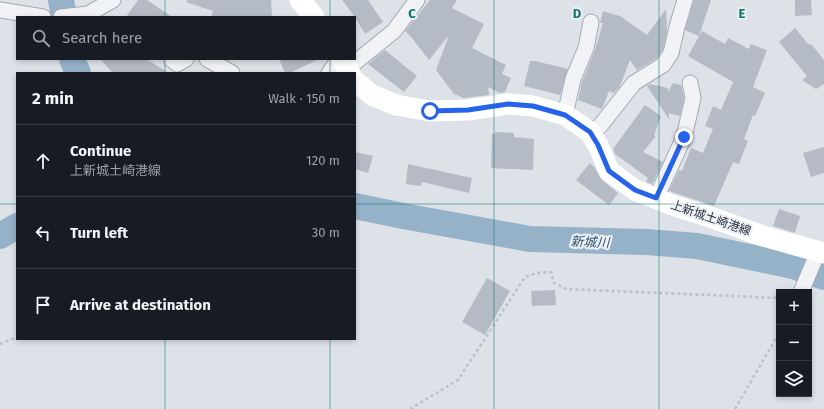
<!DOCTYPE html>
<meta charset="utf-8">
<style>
:root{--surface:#171b24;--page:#20242c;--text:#f1f3f6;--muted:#9ea1a6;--line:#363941}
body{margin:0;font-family:"Fira Sans","Noto Sans JP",sans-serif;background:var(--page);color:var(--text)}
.controls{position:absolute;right:12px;bottom:12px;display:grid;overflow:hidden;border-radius:0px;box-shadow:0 2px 6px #0003}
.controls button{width:36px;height:36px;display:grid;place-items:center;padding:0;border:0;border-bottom:1px solid var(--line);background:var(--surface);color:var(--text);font:20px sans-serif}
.stop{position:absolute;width:12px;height:12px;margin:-9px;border:3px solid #2563eb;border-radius:50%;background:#fff}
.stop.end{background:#2563eb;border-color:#fff;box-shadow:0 1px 4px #0008}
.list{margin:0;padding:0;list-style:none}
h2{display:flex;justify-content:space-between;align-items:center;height:52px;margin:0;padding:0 16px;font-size:17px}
h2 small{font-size:13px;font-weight:400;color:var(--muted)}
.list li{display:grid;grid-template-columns:26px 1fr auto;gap:12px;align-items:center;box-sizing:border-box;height:72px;padding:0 16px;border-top:1px solid var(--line)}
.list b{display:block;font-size:15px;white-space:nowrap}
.list p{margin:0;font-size:13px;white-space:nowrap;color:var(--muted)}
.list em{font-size:13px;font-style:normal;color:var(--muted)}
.icon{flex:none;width:22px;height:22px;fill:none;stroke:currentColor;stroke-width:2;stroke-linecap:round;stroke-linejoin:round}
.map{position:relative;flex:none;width:824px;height:409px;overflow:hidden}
.search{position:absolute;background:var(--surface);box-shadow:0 2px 6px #0003;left:16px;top:16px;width:340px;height:44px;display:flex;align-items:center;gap:10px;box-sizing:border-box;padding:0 14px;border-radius:0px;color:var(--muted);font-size:15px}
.panel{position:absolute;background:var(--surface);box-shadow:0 2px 6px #0003;left:16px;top:72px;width:340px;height:268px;border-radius:0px}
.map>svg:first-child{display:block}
</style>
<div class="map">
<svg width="824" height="409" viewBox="0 0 824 409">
<rect width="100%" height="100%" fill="#dde2e8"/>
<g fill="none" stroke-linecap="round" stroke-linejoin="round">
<g stroke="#96b2c9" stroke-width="26">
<polyline points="61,0 64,17"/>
<polyline points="72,59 78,73"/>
<polyline points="355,206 403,216 530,239 646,242 697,246 793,266 824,277"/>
<polyline points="0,236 17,226"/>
</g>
</g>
<g fill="#b4bbc5">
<polygon points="138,0 147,0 172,17 126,17"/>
<polygon points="187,0 271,0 272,17 211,17 213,11 186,2"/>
<polygon points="342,0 368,0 383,22 365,34 355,17"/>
<polygon points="430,0 457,0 452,8 484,24 472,48 506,65 502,74 511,78 505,92 500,93 488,87 489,95 464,98 454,94 436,70 449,35 429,60 412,38 405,31"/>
<polygon points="694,0 711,0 699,36 685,30"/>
<polygon points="795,0 811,0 812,15 795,16"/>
<polygon points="666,9 667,32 663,49 657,58 637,70 630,60 620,86 614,93 609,91 602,109 578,100 582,82 595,50 603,23 600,23 603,11 620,16 647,35"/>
<polygon points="795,28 808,44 812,45 824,60 824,84 816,89 802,80 807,76 779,42"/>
<polygon points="702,31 725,44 728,38 749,49 751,44 767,50 753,87 765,93 755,116 753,115 744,139 748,141 739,164 733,162 714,206 669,191 679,170 682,171 691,148 703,153 713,129 705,126 713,106 721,110 733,82 688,56"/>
<polygon points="385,50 417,76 404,92 368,64"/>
<polygon points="100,59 146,59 169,73 113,73"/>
<polygon points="279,59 319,59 290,73 285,73"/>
<polygon points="530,61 535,61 568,69 560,95 524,86"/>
<polygon points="673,83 681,85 684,98 680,116 669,113 669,119 647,86 650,84 668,88 668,92"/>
<polygon points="645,105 661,116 654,135 656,136 643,152 663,162 652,184 646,182 648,178 615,154 613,149"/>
<polygon points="495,132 514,133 514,137 534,139 533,170 491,168 492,134 495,134"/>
<polygon points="824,147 824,173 811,177 803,153"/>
<polygon points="355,152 373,156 368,173 355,169"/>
<polygon points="590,163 594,167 602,180 618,193 609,205 576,180"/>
<polygon points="408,164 472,178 469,193 422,182 421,186 406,184"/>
<polygon points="779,209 800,216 795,233 773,226"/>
<polygon points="487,278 510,291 485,335 462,322"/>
<polygon points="555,290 556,305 532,306 531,291"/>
</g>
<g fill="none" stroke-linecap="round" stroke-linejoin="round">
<defs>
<g id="street">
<polyline points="0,10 43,17"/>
<polyline points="61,17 88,14 113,0"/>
<polyline points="171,59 177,64 186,59"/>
<polyline points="207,59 232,73"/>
<polyline points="347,69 394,31 417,0"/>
<polyline points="329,73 339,59"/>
<polyline points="565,115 573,79 586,48 591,22"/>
<polyline points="590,132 600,126 634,83 663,65 671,53 677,27 685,0"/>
<polyline points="656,198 684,137 693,98 690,83"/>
<polyline points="801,292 818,252"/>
</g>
</defs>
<use href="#street" stroke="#a2a9b2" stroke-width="17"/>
<g stroke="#bbc0c6" stroke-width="2.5" stroke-dasharray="3 3" stroke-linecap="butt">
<polyline points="0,344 17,337"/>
<polyline points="410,409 458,380 525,277 536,273 551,272 554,283 566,289 779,298"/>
<polyline points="735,409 779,333"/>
</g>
<use href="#street" stroke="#f0f2f6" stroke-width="15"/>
<g stroke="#fff" stroke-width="21">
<polyline points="300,0 314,17"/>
<polyline points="342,59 350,73"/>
<polyline points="355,81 372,95 396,105 430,111 468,110 508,104 533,106 565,115 590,132 598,145 609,171 635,190 672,205 713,218 763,236 824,253"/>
</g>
</g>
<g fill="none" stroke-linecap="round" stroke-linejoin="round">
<polyline stroke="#2563eb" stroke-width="5" points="430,111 468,110 508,104 533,106 565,115 590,132 598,145 609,171 635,190 656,198 684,137"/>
</g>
<path fill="none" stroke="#0f766e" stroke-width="1" stroke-opacity="0.55" d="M 165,0 L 165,17M 330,0 L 330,17M 494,0 L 494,409M 659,0 L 659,409M 165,59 L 165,73M 330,59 L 330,73M 0,204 L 17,204M 355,204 L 824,204M 165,339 L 165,409M 330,339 L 330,409"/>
<g text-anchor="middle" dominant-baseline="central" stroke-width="4" stroke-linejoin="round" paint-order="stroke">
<g font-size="12" fill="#26303f" stroke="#edf1f5">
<text transform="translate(711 218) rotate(19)">上新城土崎港線</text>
</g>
<g font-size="13" font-style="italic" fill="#2f5274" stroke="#edf1f5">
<text transform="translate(590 242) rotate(2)">新城川</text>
</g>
</g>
<g font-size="13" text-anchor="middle" font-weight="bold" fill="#0f766e" stroke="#edf1f5" stroke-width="4" stroke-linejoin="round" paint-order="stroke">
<text x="412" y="18">C</text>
<text x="577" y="18">D</text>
<text x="742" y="18">E</text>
</g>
</svg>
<div class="controls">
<button>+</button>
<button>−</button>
<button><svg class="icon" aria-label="layers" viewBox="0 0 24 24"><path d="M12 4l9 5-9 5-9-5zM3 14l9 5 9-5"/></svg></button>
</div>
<div class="stop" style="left:430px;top:111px"></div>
<div class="stop end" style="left:684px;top:137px"></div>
<div class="search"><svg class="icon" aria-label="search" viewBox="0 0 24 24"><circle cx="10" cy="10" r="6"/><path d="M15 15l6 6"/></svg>Search here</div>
<section class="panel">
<h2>2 min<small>Walk · 150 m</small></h2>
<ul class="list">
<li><svg class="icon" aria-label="ahead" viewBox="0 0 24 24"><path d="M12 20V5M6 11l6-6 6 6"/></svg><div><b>Continue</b><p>上新城土崎港線</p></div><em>120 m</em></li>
<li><svg class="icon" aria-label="left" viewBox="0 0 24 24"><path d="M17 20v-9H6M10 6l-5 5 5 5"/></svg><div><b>Turn left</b></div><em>30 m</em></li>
<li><svg class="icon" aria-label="arrive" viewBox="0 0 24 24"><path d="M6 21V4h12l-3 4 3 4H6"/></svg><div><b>Arrive at destination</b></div></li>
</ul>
</section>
</div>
